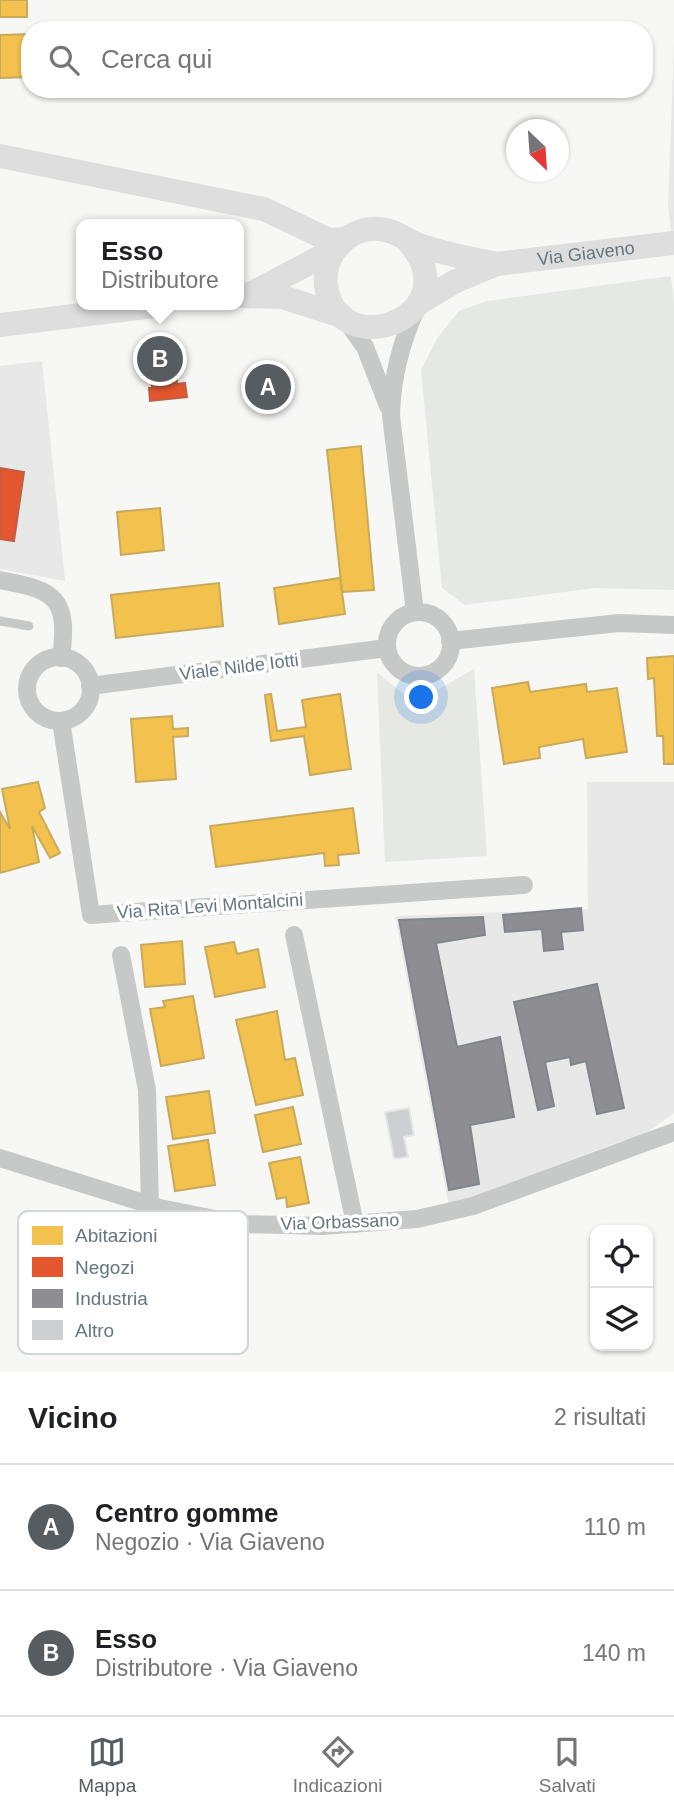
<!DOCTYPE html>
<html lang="it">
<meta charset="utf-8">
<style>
:root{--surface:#fff;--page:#f6f6f6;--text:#202124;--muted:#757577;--line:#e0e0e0;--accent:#565c5f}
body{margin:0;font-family:Helvetica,sans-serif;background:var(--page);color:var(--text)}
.controls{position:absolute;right:21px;bottom:21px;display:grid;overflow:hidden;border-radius:14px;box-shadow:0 2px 5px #0004}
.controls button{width:63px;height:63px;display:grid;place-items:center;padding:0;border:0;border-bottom:2px solid var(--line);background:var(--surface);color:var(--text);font:35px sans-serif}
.compass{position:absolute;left:506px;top:119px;width:63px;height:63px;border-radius:50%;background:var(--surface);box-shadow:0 2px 5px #0004;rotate:155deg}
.you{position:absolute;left:422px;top:698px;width:24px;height:24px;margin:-18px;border:5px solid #fff;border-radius:50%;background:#1a73e8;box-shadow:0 0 0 10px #1a73e833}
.badge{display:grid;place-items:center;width:46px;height:46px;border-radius:50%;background:var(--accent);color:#fff;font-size:23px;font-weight:700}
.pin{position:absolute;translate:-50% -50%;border:4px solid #fff;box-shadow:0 2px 7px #0006}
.popup{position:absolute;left:76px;top:219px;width:168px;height:91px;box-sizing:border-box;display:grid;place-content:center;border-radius:14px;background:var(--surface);filter:drop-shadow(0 2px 5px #0005);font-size:23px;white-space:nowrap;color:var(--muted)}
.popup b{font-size:26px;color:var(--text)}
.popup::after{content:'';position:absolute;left:50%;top:100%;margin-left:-14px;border:14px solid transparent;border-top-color:var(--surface)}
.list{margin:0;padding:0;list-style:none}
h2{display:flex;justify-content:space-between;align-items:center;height:91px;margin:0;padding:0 28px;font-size:30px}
h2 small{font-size:23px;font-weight:400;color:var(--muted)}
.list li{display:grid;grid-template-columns:46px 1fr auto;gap:21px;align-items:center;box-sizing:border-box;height:126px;padding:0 28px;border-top:2px solid var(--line)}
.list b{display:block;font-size:26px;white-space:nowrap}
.list p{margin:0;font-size:23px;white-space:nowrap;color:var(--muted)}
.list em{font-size:23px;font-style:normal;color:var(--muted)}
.icon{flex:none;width:38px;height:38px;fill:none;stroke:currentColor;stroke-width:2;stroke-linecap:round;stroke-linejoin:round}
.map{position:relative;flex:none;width:674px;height:1372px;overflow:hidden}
.search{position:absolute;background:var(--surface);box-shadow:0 2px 5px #0004;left:21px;right:21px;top:21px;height:77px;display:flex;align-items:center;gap:18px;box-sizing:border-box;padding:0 24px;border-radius:28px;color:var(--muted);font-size:26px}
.sheet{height:343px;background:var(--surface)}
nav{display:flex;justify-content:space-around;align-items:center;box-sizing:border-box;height:98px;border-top:2px solid var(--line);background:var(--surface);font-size:19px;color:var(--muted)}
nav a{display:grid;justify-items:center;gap:4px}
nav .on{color:var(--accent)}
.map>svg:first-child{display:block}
</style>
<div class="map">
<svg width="674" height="1372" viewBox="0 0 674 1372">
<rect width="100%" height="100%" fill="#f7f7f6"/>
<g fill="#e7e8e7">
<polygon points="674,45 674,257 668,206"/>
<polygon points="42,361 65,581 0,569 0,366"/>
<polygon points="587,782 674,782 674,1113 629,1145 624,1140 449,1206 395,916 588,909"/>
</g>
<g fill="#e6e8e3">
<polygon points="671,276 674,304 674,590 595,588 465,605 442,588 421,370 438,337 459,311 487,301"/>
<polygon points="474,669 487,856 385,862 377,672 402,693 428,695"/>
</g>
<g fill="#f2c14e" stroke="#c8aa5c" stroke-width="2">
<rect x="0" y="0" width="27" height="17"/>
<polygon points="30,34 30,77 0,78 0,35"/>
<polygon points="361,446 374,590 342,592 327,450"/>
<polygon points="160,508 164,550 121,555 117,512"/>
<polygon points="340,578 345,614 279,624 274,588"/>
<polygon points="219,583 223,626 116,638 111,595"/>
<polygon points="674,656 674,764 664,764 663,736 657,736 654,678 648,679 647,658"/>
<polygon points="528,682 530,692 586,684 587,692 617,688 627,752 586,758 583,739 539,747 540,758 504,764 492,688"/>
<polygon points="271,694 277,731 306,727 302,700 340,694 351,769 310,775 304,736 271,741 265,695"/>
<polygon points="172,716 173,729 188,728 188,736 173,737 176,779 136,782 131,719"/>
<polygon points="38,782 45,808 39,812 60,853 50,858 32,826 39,862 0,873 0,812 10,829 2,789"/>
<polygon points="353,808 359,853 338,855 339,865 325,866 324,853 216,867 210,826"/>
<polygon points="182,941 185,984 145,987 141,945"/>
<polygon points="234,942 237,954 258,949 265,987 215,997 205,947"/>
<polygon points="193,996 204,1058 161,1066 150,1009 165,1007 163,1001"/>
<polygon points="277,1011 285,1060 295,1058 303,1095 256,1105 236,1020"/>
<polygon points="209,1091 215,1133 173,1139 166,1097"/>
<polygon points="293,1107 301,1144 263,1152 255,1115"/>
<polygon points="208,1140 215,1185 175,1191 168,1146"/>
<polygon points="300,1157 309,1203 287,1207 286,1197 277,1199 269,1163"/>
</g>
<g fill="#e4572e" stroke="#be6046" stroke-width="2">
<polygon points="173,345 177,383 152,386 148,348"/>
<polygon points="288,371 291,397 249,403 245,376"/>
<polygon points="185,383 187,397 150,401 149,388"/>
<polygon points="0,468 24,472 14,541 0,539"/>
</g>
<g fill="#8d8d92" stroke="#81868c" stroke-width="2">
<polygon points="581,908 583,930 561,932 563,949 544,951 542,929 505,932 503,915"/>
<polygon points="483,917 485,935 436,943 457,1047 500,1037 514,1117 470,1125 479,1184 449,1190 399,920"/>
<polygon points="597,984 624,1108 597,1114 586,1061 571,1065 570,1057 545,1062 554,1106 538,1110 514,1002"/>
</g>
<polygon fill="#cdcfd0" stroke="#e6e6e6" stroke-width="2" points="409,1108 414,1135 404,1137 408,1157 394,1159 385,1112"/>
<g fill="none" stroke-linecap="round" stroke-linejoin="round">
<polyline stroke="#c7c9c9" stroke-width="9" points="0,621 29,626"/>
<g stroke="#c7c9c9" stroke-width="18">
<polyline points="345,319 365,347 388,406"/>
<path d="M 0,580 C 56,590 69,598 61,658"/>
<path d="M 415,612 L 391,416 C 392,376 401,343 417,307"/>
<circle cx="419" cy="644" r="32"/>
<polyline points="450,641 619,623 674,625"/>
<circle cx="59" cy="689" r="32"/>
<polyline points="90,686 387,648"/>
<polyline points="61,721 91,915 524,885"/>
<polyline points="294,935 355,1224"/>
<polyline points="121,955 147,1090 150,1205"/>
<polyline points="0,1158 160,1208 240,1224 322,1226 417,1219 473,1206 674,1132"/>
</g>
<g stroke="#dedede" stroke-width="24">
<polyline points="0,156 264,209 329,240 345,239"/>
<path d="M 407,240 C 474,315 338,367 326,286 C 322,255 348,226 380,229 C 395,230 406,240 419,245 C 444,254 471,259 497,264"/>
<polyline points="252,293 334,250"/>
<polyline points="239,296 282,297 342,316"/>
<path id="s1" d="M 419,303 L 456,281 L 497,264 L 674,243"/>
<polyline points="0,325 162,305"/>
</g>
</g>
<g text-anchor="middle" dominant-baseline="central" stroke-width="7" stroke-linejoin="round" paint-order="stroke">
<g font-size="18" fill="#65767e" stroke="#fff">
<text stroke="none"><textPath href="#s1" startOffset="177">Via Giaveno</textPath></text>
<text transform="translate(239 667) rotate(-7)">Viale Nilde Iotti</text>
<text transform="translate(210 906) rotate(-4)">Via Rita Levi Montalcini</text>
<text transform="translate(340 1222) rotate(-2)">Via Orbassano</text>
</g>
</g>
<rect x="18" y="1211" width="230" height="143" rx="10" fill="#fff" stroke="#d1d6d8" stroke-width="2"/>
<rect x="32" y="1226" width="31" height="19" fill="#f2c14e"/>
<rect x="32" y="1257" width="31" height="20" fill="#e4572e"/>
<rect x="32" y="1289" width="31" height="19" fill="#8d8d92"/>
<rect x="32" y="1320" width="31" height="20" fill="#cdcfd0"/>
<g font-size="19" fill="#65767e">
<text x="75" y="1242">Abitazioni</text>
<text x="75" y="1274">Negozi</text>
<text x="75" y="1305">Industria</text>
<text x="75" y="1337">Altro</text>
</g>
</svg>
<div class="controls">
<button><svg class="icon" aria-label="locate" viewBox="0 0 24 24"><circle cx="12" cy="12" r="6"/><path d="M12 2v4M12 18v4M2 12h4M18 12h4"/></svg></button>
<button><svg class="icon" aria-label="layers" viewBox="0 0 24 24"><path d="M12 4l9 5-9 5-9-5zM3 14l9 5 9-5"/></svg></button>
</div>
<svg class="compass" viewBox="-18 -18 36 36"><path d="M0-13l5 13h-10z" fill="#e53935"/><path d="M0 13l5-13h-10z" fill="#757577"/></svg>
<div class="you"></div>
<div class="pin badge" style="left:268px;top:387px">A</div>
<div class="pin badge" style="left:160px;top:359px">B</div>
<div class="popup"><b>Esso</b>Distributore</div>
<div class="search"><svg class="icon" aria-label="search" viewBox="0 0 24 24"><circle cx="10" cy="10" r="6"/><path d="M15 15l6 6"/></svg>Cerca qui</div>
</div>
<section class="sheet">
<h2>Vicino<small>2 risultati</small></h2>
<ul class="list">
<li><span class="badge">A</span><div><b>Centro gomme</b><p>Negozio · Via Giaveno</p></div><em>110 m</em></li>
<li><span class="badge">B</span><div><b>Esso</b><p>Distributore · Via Giaveno</p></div><em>140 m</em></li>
</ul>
</section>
<nav>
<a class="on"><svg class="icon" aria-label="map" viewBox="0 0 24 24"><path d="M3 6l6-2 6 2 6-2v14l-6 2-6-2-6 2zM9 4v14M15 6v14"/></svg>Mappa</a>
<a><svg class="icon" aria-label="directions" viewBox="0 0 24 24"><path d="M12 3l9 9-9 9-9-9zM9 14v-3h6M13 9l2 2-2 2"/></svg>Indicazioni</a>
<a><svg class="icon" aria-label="saved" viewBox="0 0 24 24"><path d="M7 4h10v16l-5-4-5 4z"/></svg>Salvati</a>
</nav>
